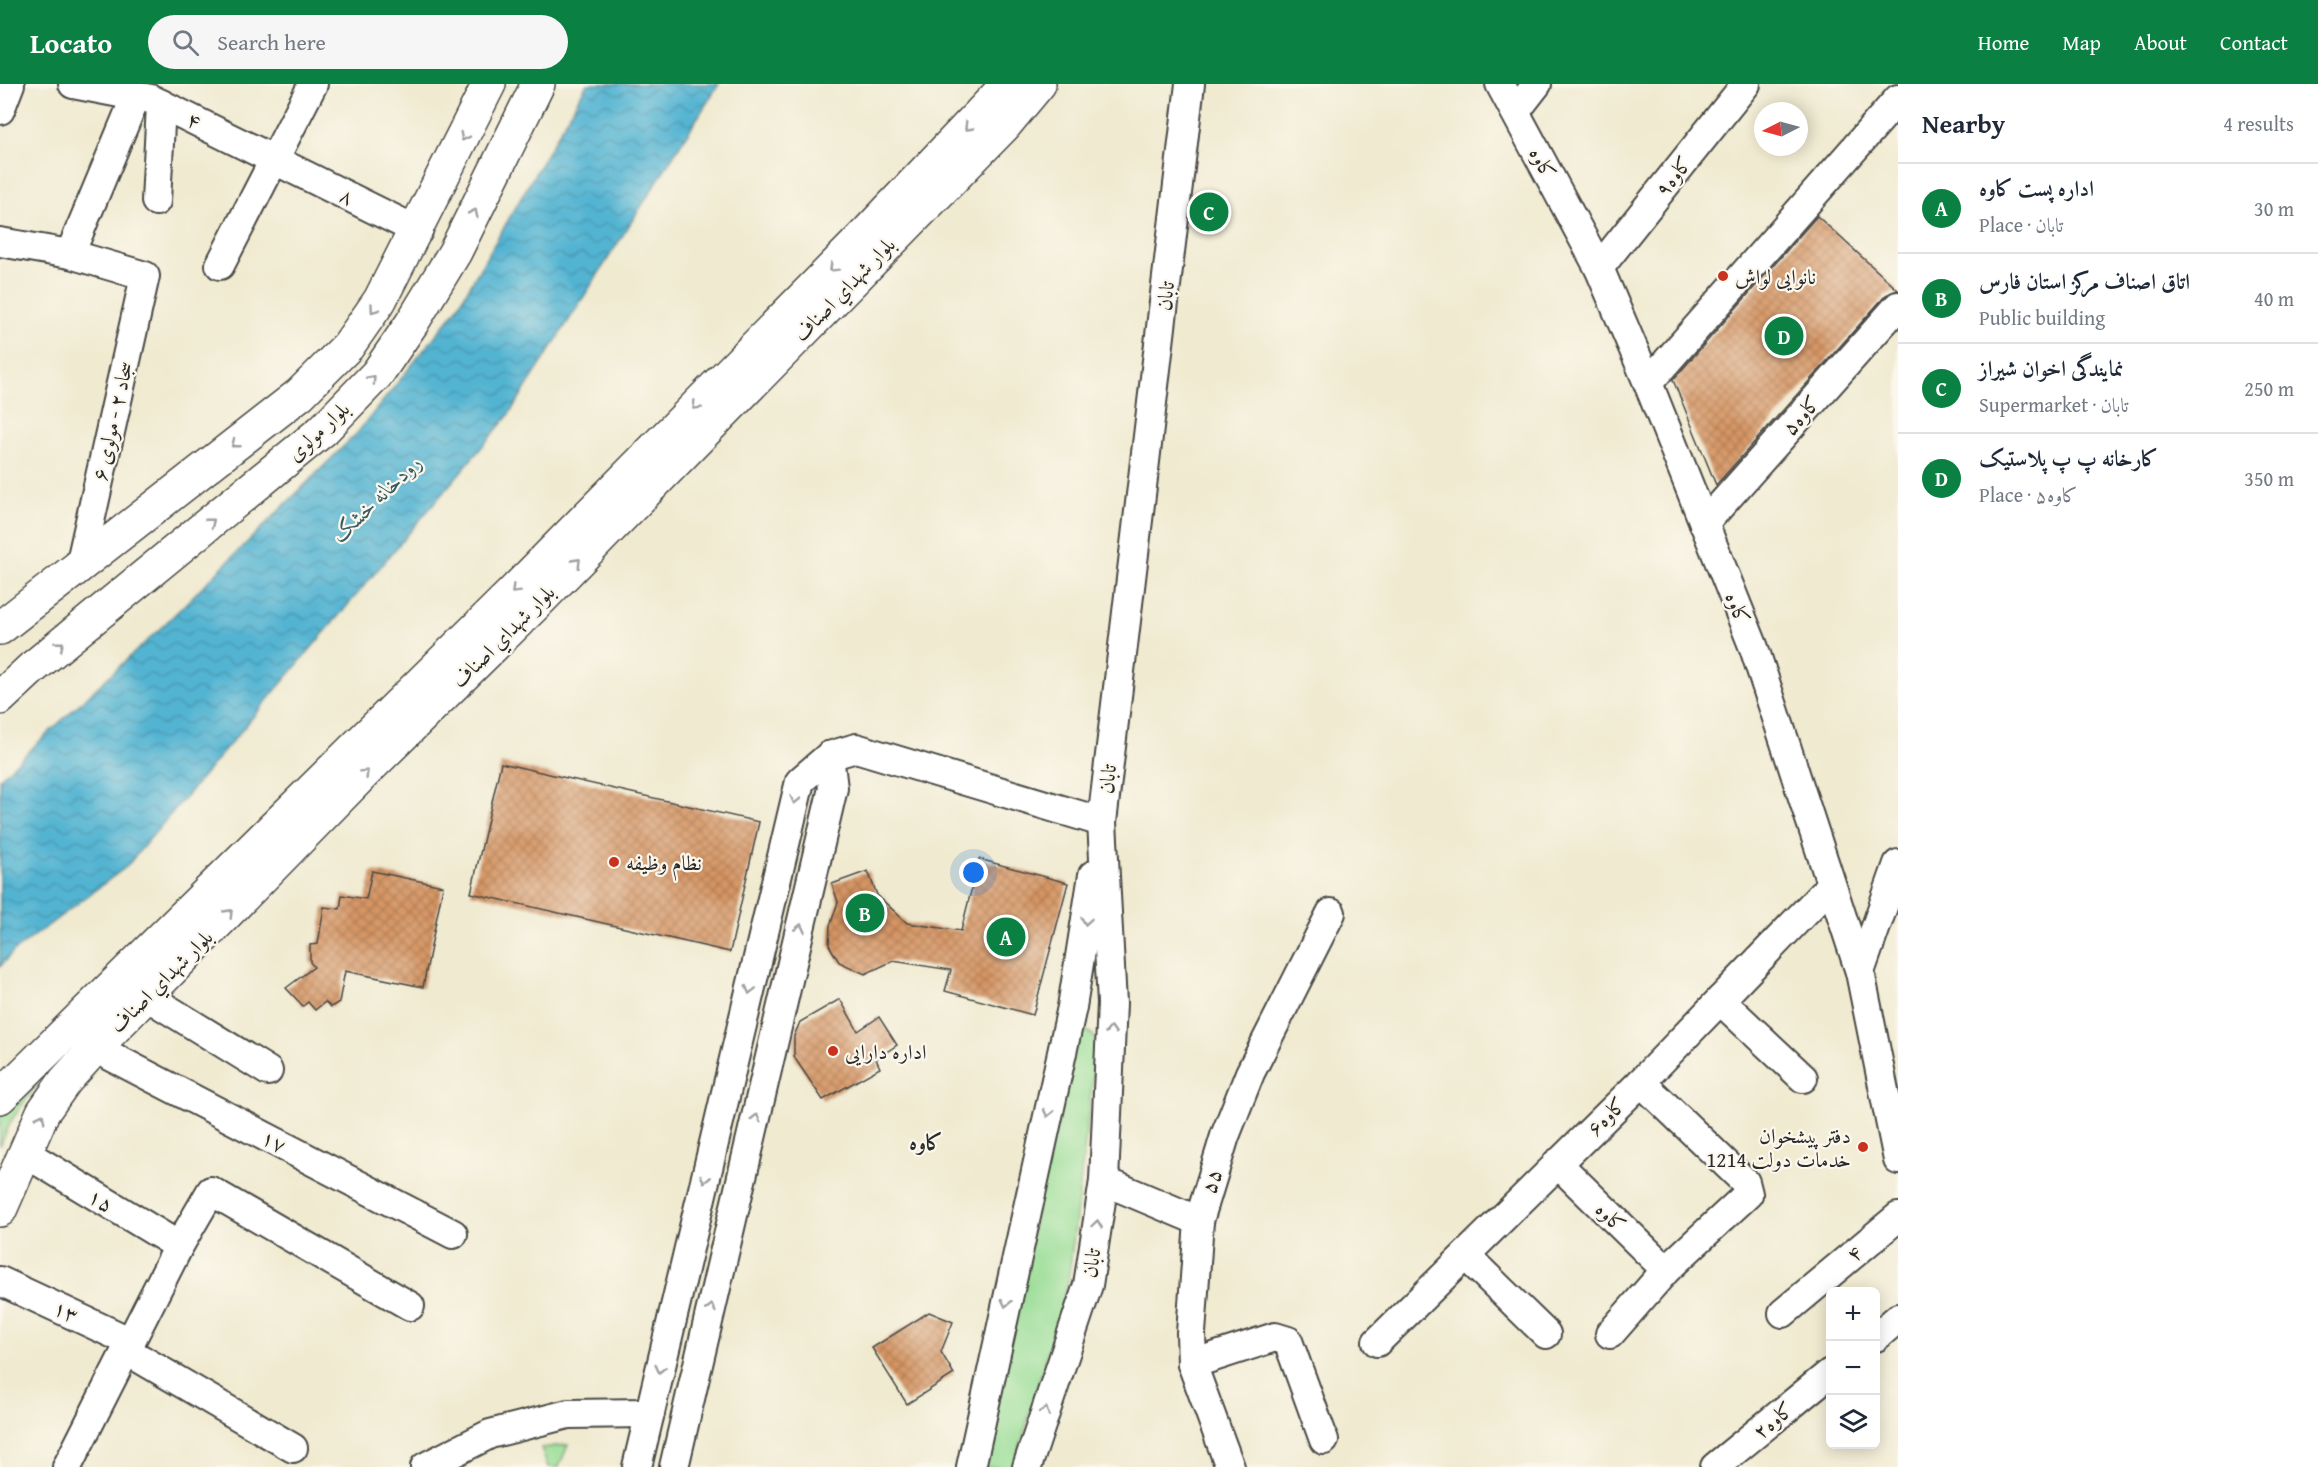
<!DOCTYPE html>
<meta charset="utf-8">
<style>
:root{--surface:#fff;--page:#f6f6f7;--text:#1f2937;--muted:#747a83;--line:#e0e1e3;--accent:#0b8043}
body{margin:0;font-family:"Gentium Book Plus",Amiri,serif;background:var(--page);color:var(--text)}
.controls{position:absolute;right:18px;bottom:18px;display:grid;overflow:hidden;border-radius:9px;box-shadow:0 3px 15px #0003}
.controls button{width:54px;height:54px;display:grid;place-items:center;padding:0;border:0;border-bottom:2px solid var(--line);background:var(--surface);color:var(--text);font:30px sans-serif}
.compass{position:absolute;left:1754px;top:18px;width:54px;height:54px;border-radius:50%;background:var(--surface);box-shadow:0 3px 15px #0003;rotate:264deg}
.you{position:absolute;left:974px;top:789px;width:21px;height:21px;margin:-15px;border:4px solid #fff;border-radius:50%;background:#1a73e8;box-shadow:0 0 0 9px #1a73e833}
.badge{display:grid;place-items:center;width:39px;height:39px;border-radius:50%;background:var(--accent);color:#fff;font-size:20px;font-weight:700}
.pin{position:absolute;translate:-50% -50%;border:3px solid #fff;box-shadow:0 2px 6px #0006}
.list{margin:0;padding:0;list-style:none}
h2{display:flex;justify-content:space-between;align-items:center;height:78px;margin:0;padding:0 24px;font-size:26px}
h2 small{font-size:20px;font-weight:400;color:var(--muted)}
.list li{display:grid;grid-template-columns:39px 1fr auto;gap:18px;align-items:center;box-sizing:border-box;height:90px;padding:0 24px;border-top:2px solid var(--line)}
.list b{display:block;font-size:22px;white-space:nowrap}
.list p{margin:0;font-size:20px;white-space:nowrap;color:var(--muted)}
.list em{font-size:20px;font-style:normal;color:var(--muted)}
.icon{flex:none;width:33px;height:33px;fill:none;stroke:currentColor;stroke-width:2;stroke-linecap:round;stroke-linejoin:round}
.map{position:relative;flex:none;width:1898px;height:1383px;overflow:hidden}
header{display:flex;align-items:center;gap:36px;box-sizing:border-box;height:84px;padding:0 30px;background:var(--accent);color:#fff}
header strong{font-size:28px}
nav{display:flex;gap:33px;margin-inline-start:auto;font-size:21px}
.search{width:420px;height:54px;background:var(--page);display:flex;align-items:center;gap:15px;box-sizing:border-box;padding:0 21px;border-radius:33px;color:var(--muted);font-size:22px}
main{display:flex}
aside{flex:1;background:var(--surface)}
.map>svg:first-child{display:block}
</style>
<header>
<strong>Locato</strong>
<div class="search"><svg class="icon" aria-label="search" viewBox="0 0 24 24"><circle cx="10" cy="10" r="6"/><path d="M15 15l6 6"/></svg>Search here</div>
<nav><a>Home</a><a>Map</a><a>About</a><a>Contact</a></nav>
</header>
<main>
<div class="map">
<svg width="1898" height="1383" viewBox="0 0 1898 1383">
<defs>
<pattern id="water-waves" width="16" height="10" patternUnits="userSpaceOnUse" patternTransform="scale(1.5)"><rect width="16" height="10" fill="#53b4d2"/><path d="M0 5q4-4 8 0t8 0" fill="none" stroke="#4593ab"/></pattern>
<pattern id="building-cross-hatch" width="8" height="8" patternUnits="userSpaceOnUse" patternTransform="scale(1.5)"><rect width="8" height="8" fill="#d69563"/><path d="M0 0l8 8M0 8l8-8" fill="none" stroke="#ae7a52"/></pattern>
</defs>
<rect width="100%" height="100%" fill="#fbf7ec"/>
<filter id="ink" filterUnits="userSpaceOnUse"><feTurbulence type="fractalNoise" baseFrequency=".0167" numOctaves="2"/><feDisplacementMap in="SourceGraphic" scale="12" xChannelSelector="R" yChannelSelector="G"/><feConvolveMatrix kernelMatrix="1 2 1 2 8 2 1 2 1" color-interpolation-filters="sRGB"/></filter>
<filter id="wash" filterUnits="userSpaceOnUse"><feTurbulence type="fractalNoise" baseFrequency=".008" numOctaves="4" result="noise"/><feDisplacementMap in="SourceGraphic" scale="24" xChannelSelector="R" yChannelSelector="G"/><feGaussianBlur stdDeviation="1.35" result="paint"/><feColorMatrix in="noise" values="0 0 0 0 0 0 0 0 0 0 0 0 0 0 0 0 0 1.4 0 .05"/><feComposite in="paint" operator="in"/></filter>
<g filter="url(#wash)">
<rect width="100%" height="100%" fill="#f0ead0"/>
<g fill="#99dd95" stroke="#628460" stroke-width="1.5">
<polygon points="1082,944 1093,951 1097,959 1068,1199 1014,1383 980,1383 1074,954"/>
<polygon points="40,996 11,1037 0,1062 0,1026"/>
<polygon points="568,1361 559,1383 548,1383 541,1364"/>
</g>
<polygon fill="url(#water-waves)" stroke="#3f707e" stroke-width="1.5" points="587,0 719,0 508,332 126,783 13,868 0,883 0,694 166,539 358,348 456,226"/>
<g id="blocks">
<g fill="url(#building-cross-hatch)">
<polygon points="1817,132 1898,206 1886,211 1716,401 1673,296"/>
<polygon points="501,679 759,738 730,868 471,809"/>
<polygon points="979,775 1068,799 1033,931 945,907 951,886 893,877 865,890 839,878 829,861 830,842 838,818 832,800 868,787 877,811 907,839 961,847"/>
<polygon points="372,787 443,802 423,903 345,887 339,918 331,923 325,918 315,926 308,918 303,922 286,904 314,883 310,878 310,861 318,860 324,823 340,825 342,811 366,815"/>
<polygon points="840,915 858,947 879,933 897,961 876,975 880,984 823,1016 794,973 794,952 800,938"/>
<polygon points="929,1228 953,1238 941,1268 954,1290 907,1320 872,1264"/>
</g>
</g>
</g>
<g filter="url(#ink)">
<use href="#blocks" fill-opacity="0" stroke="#494844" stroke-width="1.5"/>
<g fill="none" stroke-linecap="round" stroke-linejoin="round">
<defs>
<g id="minor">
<polyline points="73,0 151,15 418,147"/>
<polyline points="1500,0 1599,184 1648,299 1754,564 1860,888 1898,1076"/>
<polyline points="0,26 10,0"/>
<polyline points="1516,27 1537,0"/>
<polyline points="156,117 161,20"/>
<polyline points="0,158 70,170 145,192 80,482"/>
<polyline points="70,170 136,12"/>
<polyline points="220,181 313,0"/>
<polyline points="1599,184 1746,0"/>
<polyline points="1648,299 1898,15"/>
<polyline points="1704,440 1898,222"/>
<polyline points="1860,888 1898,780"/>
<polyline points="148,913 268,987"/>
<polyline points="1720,916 1803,994"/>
<polyline points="95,964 453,1150"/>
<polyline points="25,1069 179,1162"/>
<polyline points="1557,1079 1666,1186"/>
<polyline points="1104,1097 1199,1137"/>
<polyline points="1466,1172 1546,1250"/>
<polyline points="0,1197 131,1258"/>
<polyline points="1783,1229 1898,1133"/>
<polyline points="1610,1250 1666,1186 1748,1110 1745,1098 1641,998"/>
<polyline points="1876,1253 1898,1234"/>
<polyline points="1377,1258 1641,998 1831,801"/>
<polyline points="127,1267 293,1364"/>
<polyline points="1192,1280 1275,1253 1288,1257 1324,1356"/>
<polyline points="67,1383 179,1162 211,1107 410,1222"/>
<polyline points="425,1383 490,1350 568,1330 650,1329"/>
<polyline points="637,1383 800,697 829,672 856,664 1102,738"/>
<polyline points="674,1383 833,704 829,672"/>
<polyline points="971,1383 1072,923 1093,791"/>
<polyline points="1027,1383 1088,1201 1104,1097 1112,919 1102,738 1190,0"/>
<polyline points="1230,1383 1192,1280 1191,1249 1199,1137 1225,1052 1250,989 1331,829"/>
<polyline points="1715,1383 1830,1289"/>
</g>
<g id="major">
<polyline points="0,544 300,310 348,262 380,216 489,0"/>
<polyline points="0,614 31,585 323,346 377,290 412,239 455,168 538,0"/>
<polyline points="0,1013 510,511 861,155 1008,0"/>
<polyline points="0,1126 43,1028 65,997 95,964 366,687 537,519 1004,42 1039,0"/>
</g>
</defs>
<use href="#minor" stroke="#494844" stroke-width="32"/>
<use href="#major" stroke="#494844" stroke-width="36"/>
<use href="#minor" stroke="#fff" stroke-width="28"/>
<use href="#major" stroke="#fff" stroke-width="33"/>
</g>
<defs><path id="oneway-chevron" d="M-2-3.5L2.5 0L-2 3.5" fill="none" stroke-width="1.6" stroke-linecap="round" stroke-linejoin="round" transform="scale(1.5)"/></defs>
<g stroke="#a0a0a0">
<use href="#oneway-chevron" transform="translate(968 43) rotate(134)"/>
<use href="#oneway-chevron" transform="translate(464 53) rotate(116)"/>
<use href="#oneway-chevron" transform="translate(474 129) rotate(-64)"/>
<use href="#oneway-chevron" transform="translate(833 184) rotate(135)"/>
<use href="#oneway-chevron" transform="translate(374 225) rotate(125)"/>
<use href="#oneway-chevron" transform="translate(372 295) rotate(-48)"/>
<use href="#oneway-chevron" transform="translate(696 322) rotate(135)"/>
<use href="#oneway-chevron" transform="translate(235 360) rotate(142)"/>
<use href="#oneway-chevron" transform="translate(211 438) rotate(-39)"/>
<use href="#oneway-chevron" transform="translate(577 478) rotate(-46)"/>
<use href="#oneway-chevron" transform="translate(515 506) rotate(135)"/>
<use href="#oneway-chevron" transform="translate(60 561) rotate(-39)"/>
<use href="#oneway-chevron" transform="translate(365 689) rotate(-45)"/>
<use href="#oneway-chevron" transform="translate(795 716) rotate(103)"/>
<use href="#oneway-chevron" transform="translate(229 829) rotate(-46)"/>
<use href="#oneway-chevron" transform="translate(1086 837) rotate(99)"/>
<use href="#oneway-chevron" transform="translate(800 844) rotate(-77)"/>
<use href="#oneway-chevron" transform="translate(750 906) rotate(104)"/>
<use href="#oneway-chevron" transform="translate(1111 946) rotate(-87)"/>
<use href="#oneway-chevron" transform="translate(1048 1029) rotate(103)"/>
<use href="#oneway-chevron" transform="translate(41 1034) rotate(-64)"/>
<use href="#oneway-chevron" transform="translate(756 1034) rotate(-77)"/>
<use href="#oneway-chevron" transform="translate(705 1095) rotate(103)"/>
<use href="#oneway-chevron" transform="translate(1097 1140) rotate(-82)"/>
<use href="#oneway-chevron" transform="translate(1006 1219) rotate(102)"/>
<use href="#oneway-chevron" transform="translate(711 1224) rotate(-77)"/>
<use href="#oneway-chevron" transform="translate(660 1285) rotate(103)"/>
<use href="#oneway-chevron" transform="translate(1045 1327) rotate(-71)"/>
</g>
</g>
<g fill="#c8321e" stroke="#fbf7ec" stroke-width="2">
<circle cx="1723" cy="192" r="6"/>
<circle cx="614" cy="778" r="6"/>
<circle cx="833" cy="967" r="6"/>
<circle cx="1863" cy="1063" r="6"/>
</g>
<g text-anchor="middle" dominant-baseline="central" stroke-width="4.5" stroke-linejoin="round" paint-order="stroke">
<g font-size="21" fill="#2b2b2b" stroke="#fbf7ec">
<text transform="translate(194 36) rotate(26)">۴</text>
<text transform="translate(1543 79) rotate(62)">کاوه</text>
<text transform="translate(1673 92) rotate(-51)">کاوه۹</text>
<text transform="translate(347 112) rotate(26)">۸</text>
<text transform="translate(844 205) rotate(-46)">بلوار شهداي اصناف</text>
<text transform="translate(1165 212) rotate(-83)">تابان</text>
<text transform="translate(1801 331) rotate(-48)">کاوه۵</text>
<text transform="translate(112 337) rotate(-77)">سجاد ۲ - مولوی ۶</text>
<text transform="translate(318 347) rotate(-43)">بلوار مولوی</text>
<text transform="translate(1738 524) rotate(68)">کاوه</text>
<text transform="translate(503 552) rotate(-45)">بلوار شهداي اصناف</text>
<text transform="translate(1107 695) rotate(-83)">تابان</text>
<text transform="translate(161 897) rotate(-45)">بلوار شهداي اصناف</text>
<text transform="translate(1606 1032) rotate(-44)">کاوه۶</text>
<text transform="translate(274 1057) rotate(27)">۱۷</text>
<text transform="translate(1211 1097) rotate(-73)">۵۵</text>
<text transform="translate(101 1116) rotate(31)">۱۵</text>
<text transform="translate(1611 1133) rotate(45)">کاوه</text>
<text transform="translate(1854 1169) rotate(-40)">۴</text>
<text transform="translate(1091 1179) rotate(-81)">تابان</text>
<text transform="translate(66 1227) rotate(25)">۱۳</text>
<text transform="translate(1773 1336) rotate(-39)">کاوه۲</text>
</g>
<g font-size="21" fill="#2b2b2b" stroke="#fbf7ec" text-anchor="start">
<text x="1735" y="192">نانوایی لواش</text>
<text x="626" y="778">نظام وظیفه</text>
<text x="845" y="967">اداره دارایی</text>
<text x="1851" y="1051" text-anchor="end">دفتر پیشخوان<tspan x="1851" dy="24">خدمات دولت 1214</tspan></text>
</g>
<g font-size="22" font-style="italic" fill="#395b65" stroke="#fbf7ec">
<text transform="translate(376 414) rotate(-44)">رودخانه خشک</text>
</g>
<g font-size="22" font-weight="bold" fill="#2b2b2b" stroke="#fbf7ec">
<text x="926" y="1058">کاوه</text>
</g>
</g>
</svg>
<div class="controls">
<button>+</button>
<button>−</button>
<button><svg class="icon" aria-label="layers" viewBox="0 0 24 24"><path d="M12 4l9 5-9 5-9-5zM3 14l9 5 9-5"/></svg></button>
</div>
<svg class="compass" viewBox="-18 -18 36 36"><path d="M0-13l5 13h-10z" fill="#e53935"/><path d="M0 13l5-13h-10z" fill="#747a83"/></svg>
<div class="you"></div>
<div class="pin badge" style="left:1006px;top:853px">A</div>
<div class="pin badge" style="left:865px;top:829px">B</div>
<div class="pin badge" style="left:1209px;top:128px">C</div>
<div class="pin badge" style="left:1784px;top:252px">D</div>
</div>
<aside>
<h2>Nearby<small>4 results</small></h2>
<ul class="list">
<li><span class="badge">A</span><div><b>اداره پست کاوه</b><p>Place · تابان</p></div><em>30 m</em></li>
<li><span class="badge">B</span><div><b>اتاق اصناف مرکز استان فارس</b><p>Public building</p></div><em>40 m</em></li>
<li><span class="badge">C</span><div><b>نمایندگی اخوان شیراز</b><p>Supermarket · تابان</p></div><em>250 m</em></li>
<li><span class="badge">D</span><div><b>کارخانه پ پ پلاستیک</b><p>Place · کاوه۵</p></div><em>350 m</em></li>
</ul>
</aside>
</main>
